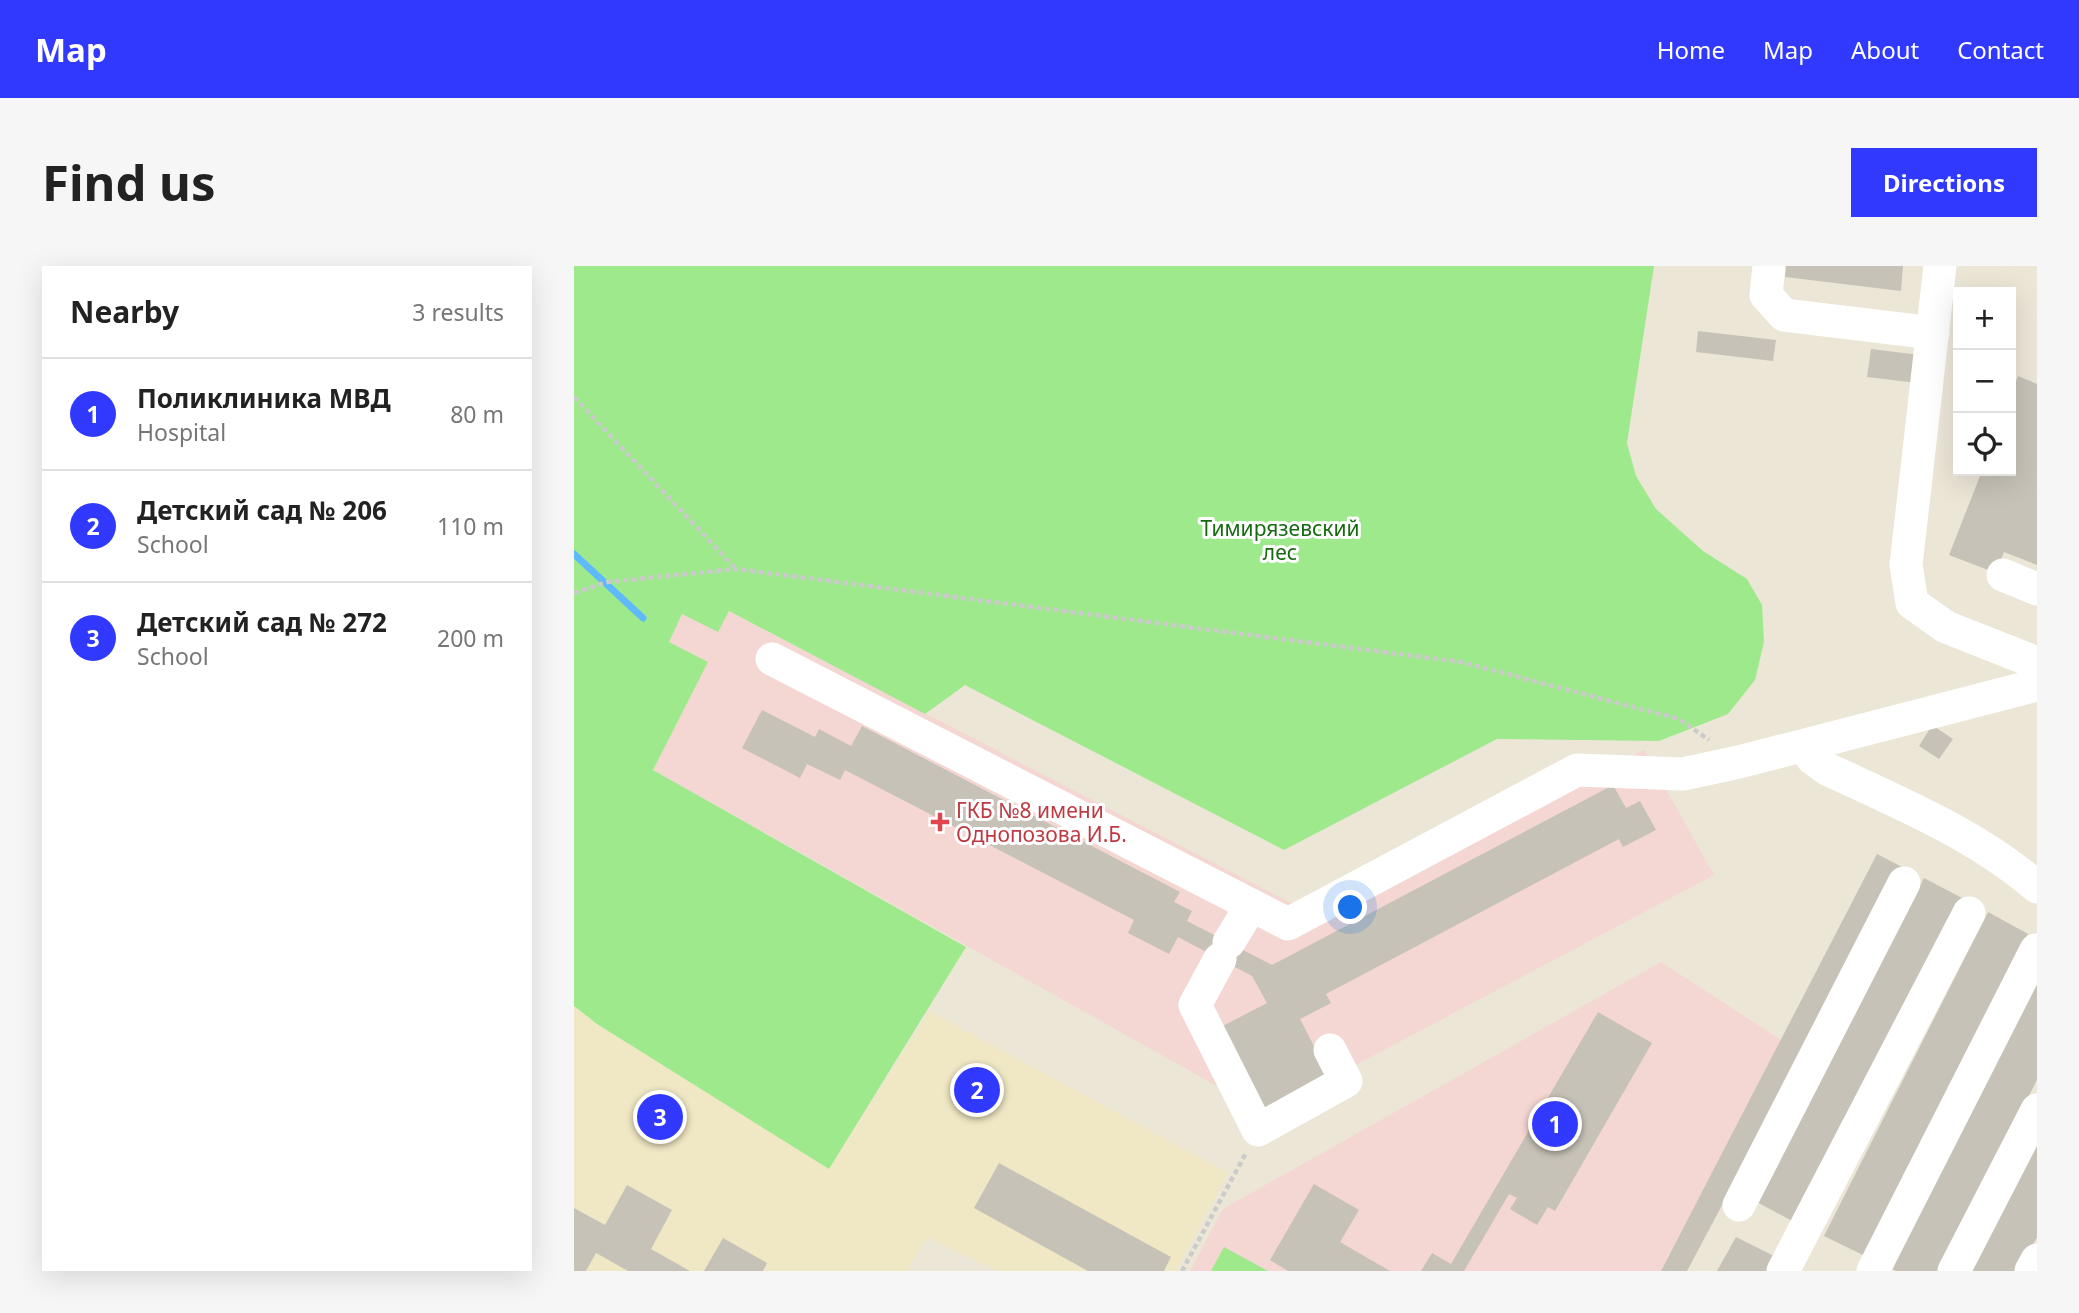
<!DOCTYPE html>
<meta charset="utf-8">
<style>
:root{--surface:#fff;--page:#f6f6f6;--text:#222;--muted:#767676;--line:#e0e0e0;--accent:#3139ff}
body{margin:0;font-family:"Noto Sans",sans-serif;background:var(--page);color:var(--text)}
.controls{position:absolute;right:21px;top:21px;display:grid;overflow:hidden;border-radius:0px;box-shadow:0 7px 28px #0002}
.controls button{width:63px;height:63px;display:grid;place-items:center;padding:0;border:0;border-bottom:2px solid var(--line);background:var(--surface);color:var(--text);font:35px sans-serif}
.you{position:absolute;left:777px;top:642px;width:24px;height:24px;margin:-18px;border:5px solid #fff;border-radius:50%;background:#1a73e8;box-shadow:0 0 0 10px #1a73e833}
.badge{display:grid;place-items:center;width:46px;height:46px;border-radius:50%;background:var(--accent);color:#fff;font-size:23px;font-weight:700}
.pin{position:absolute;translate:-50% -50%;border:4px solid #fff;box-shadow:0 2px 7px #0006}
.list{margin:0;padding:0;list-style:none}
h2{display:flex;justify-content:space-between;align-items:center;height:91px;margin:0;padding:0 28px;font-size:30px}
h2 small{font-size:23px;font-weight:400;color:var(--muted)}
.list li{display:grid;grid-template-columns:46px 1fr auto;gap:21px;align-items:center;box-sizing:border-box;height:112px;padding:0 28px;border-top:2px solid var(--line)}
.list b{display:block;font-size:26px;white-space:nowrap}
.list p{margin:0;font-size:23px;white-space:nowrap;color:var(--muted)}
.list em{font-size:23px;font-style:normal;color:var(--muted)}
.icon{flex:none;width:38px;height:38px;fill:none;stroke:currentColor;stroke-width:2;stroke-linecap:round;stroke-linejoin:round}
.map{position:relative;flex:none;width:1463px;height:1005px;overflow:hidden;border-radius:0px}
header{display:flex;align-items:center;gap:42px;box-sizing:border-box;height:98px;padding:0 35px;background:var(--accent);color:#fff}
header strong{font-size:33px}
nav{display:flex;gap:38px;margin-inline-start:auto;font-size:24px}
.intro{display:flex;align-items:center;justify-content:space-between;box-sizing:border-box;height:168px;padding:0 42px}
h1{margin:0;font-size:49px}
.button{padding:18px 32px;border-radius:0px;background:var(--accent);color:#fff;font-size:24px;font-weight:700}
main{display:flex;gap:42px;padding:0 42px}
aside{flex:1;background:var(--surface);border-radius:0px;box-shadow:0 7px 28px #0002}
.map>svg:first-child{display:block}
</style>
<header>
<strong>Map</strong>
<nav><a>Home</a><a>Map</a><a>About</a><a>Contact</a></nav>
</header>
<div class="intro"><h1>Find us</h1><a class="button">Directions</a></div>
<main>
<aside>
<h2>Nearby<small>3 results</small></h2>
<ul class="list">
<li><span class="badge">1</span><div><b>Поликлиника МВД</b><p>Hospital</p></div><em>80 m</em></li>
<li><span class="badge">2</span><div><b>Детский сад № 206</b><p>School</p></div><em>110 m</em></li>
<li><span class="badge">3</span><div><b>Детский сад № 272</b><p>School</p></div><em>200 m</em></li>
</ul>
</aside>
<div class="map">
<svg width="1463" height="1005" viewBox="0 0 1463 1005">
<rect width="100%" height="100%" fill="#ece6d7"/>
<polygon fill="#f0e8c4" points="0,740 23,758 255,903 355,745 654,907 602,1005 423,1005 353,971 333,1005 0,1005"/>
<g fill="#f4d6d2">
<polygon points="154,345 740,649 1070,484 1140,609 691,847 79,504 134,396 94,376 108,348"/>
<polygon points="1087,696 1207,774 1087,1005 616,1005 649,943"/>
</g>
<g fill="#9fe98d">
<polygon points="0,0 1080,0 1053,177 1062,210 1082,243 1129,285 1173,313 1188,339 1190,376 1181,414 1154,448 1085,475 923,473 710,584 391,419 351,448 155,345 144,366 108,348 95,376 134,396 79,504 392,681 255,903 23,758 0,740"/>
<polygon points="650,981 694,1005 637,1005"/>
</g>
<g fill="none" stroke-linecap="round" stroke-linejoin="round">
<polyline stroke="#5ebafa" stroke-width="7" points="0,288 69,352"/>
</g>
<g fill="#c7c2b7">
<polygon points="1212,0 1329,0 1327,25 1211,11"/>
<polygon points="1124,65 1202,74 1199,95 1122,86"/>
<polygon points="1297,83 1346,89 1343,117 1293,111"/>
<polygon points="1444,110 1463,118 1463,299 1430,286 1422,307 1375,289 1408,205 1437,205 1437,129"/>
<polygon points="188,444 241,471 245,463 277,480 288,460 606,626 600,636 618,645 613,655 698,699 1039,519 1052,542 1066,535 1082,564 1049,581 1045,573 752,728 757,737 726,753 757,813 691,847 647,761 693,737 678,710 604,671 595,688 554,667 560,654 271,504 266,514 233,498 226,512 168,482"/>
<polygon points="1358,459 1379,473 1365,493 1345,480"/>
<polygon points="1303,588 1328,601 1113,1005 1087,1005"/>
<polygon points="1350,612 1392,634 1222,957 1179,934"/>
<polygon points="1414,646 1454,668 1291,990 1250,970"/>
<polygon points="1463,711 1463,814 1365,1005 1322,1005 1316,1002"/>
<polygon points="1024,746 1078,777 981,945 974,941 963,959 936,943 943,932 935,928 890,1005 847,1005 858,987 877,998"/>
<polygon points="1463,874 1463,971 1445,1005 1394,1005"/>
<polygon points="425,897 597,991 590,1005 514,1005 400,942"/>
<polygon points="740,918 785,944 766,976 816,1005 714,1005 696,994"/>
<polygon points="53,919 98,944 77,983 116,1005 54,1005 22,987 12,1005 0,1005 0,942 31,959"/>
<polygon points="1162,971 1204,992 1197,1005 1143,1005"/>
<polygon points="149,972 193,997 189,1005 130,1005"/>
</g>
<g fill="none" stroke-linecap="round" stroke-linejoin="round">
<g stroke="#cbcbcb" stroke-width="4.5" stroke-dasharray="5 3.5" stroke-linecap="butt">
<polyline points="0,131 162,303"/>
<polyline points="0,327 33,316 162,303 887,396 1105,453 1135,474"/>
<polyline points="608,1005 672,887"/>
</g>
<g stroke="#fff" stroke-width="33">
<polyline points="1195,0 1192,29 1210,49 1359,67"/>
<polyline points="1366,0 1332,299 1338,337 1372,361 1463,397"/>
<polyline points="1429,309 1463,323"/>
<polyline points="198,393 714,658 1003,504 1109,508 1165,496 1463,419"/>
<path d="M 1231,480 L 1238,492 L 1253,503 C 1326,537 1401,568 1463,621"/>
<polyline points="655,676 677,640"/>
<polyline points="646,693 621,739 684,864 772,815 756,784"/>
<polyline points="1165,939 1330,617"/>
<polyline points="1209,1005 1395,647"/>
<polyline points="1299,1005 1462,684"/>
<polyline points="1380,1005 1463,844"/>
<polyline points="1457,1005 1463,994"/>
</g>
</g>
<path fill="#e0444e" stroke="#fff" stroke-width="2.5" d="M362.5 545.5h7v7h7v7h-7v7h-7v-7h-7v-7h7z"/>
<g text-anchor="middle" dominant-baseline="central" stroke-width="6" stroke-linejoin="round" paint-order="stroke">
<g font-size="21" fill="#186a12" stroke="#fff">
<text x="706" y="262">Тимирязевский<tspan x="706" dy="24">лес</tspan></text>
</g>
<g font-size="21" fill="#be3a42" stroke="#fff" text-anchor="start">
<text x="382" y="544">ГКБ №8 имени<tspan x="382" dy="24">Однопозова И.Б.</tspan></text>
</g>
</g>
</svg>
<div class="controls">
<button>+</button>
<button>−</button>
<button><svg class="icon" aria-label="locate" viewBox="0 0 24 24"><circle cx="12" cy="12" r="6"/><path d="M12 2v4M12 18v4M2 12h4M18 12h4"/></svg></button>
</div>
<div class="you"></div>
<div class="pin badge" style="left:981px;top:858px">1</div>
<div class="pin badge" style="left:403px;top:824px">2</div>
<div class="pin badge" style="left:86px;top:851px">3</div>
</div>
</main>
